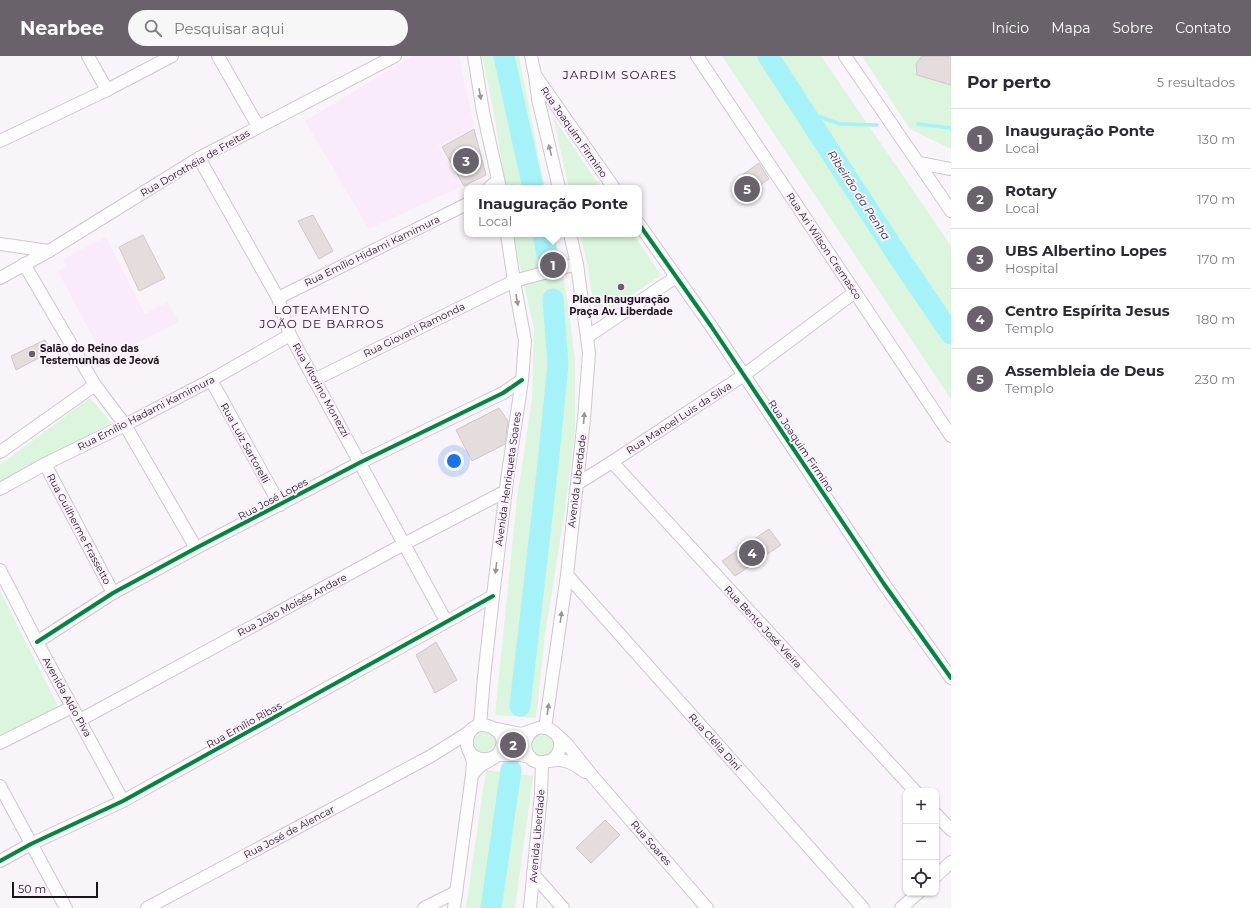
<!DOCTYPE html>
<html lang="pt">
<meta charset="utf-8">
<style>
:root{--surface:#fff;--page:#f7f7f7;--text:#2b2b33;--muted:#7c7c81;--line:#e1e1e2;--accent:#6a626b}
body{margin:0;font-family:Montserrat,sans-serif;background:var(--page);color:var(--text)}
.controls{position:absolute;right:12px;bottom:12px;display:grid;overflow:hidden;border-radius:8px;box-shadow:0 1px 3px #0004}
.controls button{width:36px;height:36px;display:grid;place-items:center;padding:0;border:0;border-bottom:1px solid var(--line);background:var(--surface);color:var(--text);font:20px sans-serif}
.scale{position:absolute;left:12px;bottom:10px;width:86px;box-sizing:border-box;padding-left:4px;border:2px solid #1d141e;border-top:0;font-size:11px;line-height:14px;white-space:nowrap;color:#1d141e;-webkit-text-stroke:3px #fbf1fc;paint-order:stroke}
.you{position:absolute;left:454px;top:405px;width:14px;height:14px;margin:-10px;border:3px solid #fff;border-radius:50%;background:#1a73e8;box-shadow:0 0 0 6px #1a73e833}
.badge{display:grid;place-items:center;width:26px;height:26px;border-radius:50%;background:var(--accent);color:#fff;font-size:13px;font-weight:700}
.pin{position:absolute;translate:-50% -50%;border:2px solid #fff;box-shadow:0 1px 4px #0006}
.popup{position:absolute;left:464px;top:129px;width:178px;height:52px;box-sizing:border-box;display:grid;place-content:center;border-radius:8px;background:var(--surface);filter:drop-shadow(0 1px 3px #0005);font-size:13px;white-space:nowrap;color:var(--muted)}
.popup b{font-size:15px;color:var(--text)}
.popup::after{content:'';position:absolute;left:50%;top:100%;margin-left:-8px;border:8px solid transparent;border-top-color:var(--surface)}
.list{margin:0;padding:0;list-style:none}
h2{display:flex;justify-content:space-between;align-items:center;height:52px;margin:0;padding:0 16px;font-size:17px}
h2 small{font-size:13px;font-weight:400;color:var(--muted)}
.list li{display:grid;grid-template-columns:26px 1fr auto;gap:12px;align-items:center;box-sizing:border-box;height:60px;padding:0 16px;border-top:1px solid var(--line)}
.list b{display:block;font-size:15px;white-space:nowrap}
.list p{margin:0;font-size:13px;white-space:nowrap;color:var(--muted)}
.list em{font-size:13px;font-style:normal;color:var(--muted)}
.icon{flex:none;width:22px;height:22px;fill:none;stroke:currentColor;stroke-width:2;stroke-linecap:round;stroke-linejoin:round}
.map{position:relative;flex:none;width:951px;height:852px;overflow:hidden}
header{display:flex;align-items:center;gap:24px;box-sizing:border-box;height:56px;padding:0 20px;background:var(--accent);color:#fff}
header strong{font-size:19px}
nav{display:flex;gap:22px;margin-inline-start:auto;font-size:14px}
.search{width:280px;height:36px;background:var(--page);display:flex;align-items:center;gap:10px;box-sizing:border-box;padding:0 14px;border-radius:22px;color:var(--muted);font-size:15px}
main{display:flex}
aside{flex:1;background:var(--surface)}
.map>svg:first-child{display:block}
</style>
<header>
<strong>Nearbee</strong>
<div class="search"><svg class="icon" aria-label="search" viewBox="0 0 24 24"><circle cx="10" cy="10" r="6"/><path d="M15 15l6 6"/></svg>Pesquisar aqui</div>
<nav><a>Início</a><a>Mapa</a><a>Sobre</a><a>Contato</a></nav>
</header>
<main>
<div class="map">
<svg width="951" height="852" viewBox="0 0 951 852">
<rect width="100%" height="100%" fill="#f9f4f9"/>
<g fill="#faebfb">
<polygon points="412,0 459,0 474,71 438,90 462,130 369,173 305,65"/>
<polygon points="106,181 145,258 168,246 179,266 113,299 109,293 101,297 58,215 66,210 63,203"/>
</g>
<g fill="#dbf5de">
<polygon points="482,0 519,0 545,132 506,132 494,57"/>
<polygon points="722,0 821,0 951,190 951,343"/>
<polygon points="862,0 951,0 951,93 910,73"/>
<polygon points="553,61 601,132 569,132"/>
<polygon points="513,178 555,178 569,254 575,305 575,374 565,453 545,579 536,662 495,659 517,443 532,344 534,273"/>
<polygon points="580,178 633,178 661,219 596,264 587,206"/>
<polygon points="90,342 111,367 0,426 0,409"/>
<polygon points="0,535 59,652 0,681"/>
<circle cx="485" cy="687" r="11"/>
<circle cx="543" cy="689" r="11"/>
<polygon points="486,714 533,720 515,852 466,852"/>
</g>
<g fill="none" stroke-linecap="round" stroke-linejoin="round">
<g stroke="#a5f2f9" stroke-width="3.5">
<polyline points="804,55 840,68 877,69"/>
<polyline points="918,68 951,72"/>
</g>
<g stroke="#a5f2f9" stroke-width="21">
<polyline points="504,0 533,132"/>
<polyline points="768,0 902,206 951,278"/>
<polyline points="543,178 547,198"/>
<polyline points="520,650 548,408 558,308 553,243"/>
<polyline points="491,852 511,714"/>
</g>
</g>
<g fill="#e5dcdd" stroke="#d0c7c8">
<polygon points="922,0 951,0 951,29 917,19 916,8"/>
<polygon points="474,73 486,119 464,130 442,91"/>
<polygon points="759,107 769,123 742,142 735,124"/>
<polygon points="313,159 333,195 319,203 298,165"/>
<polygon points="143,179 165,222 139,235 119,191"/>
<polygon points="45,284 52,295 16,314 11,300"/>
<polygon points="499,352 508,365 505,388 472,405 456,374"/>
<polygon points="769,473 781,489 735,520 722,505"/>
<polygon points="436,586 457,624 435,637 416,599"/>
<polygon points="605,764 620,779 591,807 576,792"/>
</g>
<g fill="none" stroke-linecap="round" stroke-linejoin="round">
<defs>
<g id="minor">
<polyline points="88,0 107,34"/>
<polyline points="218,0 258,70"/>
<polyline points="474,0 483,56 500,132"/>
<polyline points="531,0 535,19 538,43 559,132"/>
<polyline points="697,0 951,380"/>
<polyline points="845,0 951,155"/>
<polyline points="535,19 614,132"/>
<polyline points="0,85 107,34 172,0"/>
<polyline points="199,102 278,242 290,279 446,565"/>
<polyline points="919,107 951,113"/>
<polyline points="489,132 498,124"/>
<polyline points="639,168 711,270 884,528 951,622"/>
<polyline points="0,188 49,195"/>
<polyline points="24,208 95,329 125,369 196,492"/>
<polyline points="0,222 49,195 199,102 395,0"/>
<polyline points="278,242 467,148"/>
<polyline points="587,281 676,221"/>
<polyline points="211,324 280,449"/>
<polyline points="314,324 514,225 577,208"/>
<polyline points="0,396 95,329"/>
<polyline points="612,406 915,735"/>
<polyline points="45,408 113,537"/>
<polyline points="577,428 612,406 744,319 855,236"/>
<polyline points="0,433 45,408 125,369 211,324 290,279"/>
<polyline points="0,514 37,586 123,745"/>
<polyline points="567,519 863,852"/>
<polyline points="37,586 113,537 196,492 361,406 503,337 522,324"/>
<polyline points="80,664 404,488 506,435"/>
<polyline points="480,669 484,621 493,540 507,424 522,324 525,285 514,225 507,178"/>
<polyline points="545,672 567,519 584,363 589,297 577,208 570,178"/>
<polyline points="496,673 522,678 533,674"/>
<polyline points="558,680 566,687 594,722 707,852"/>
<polyline points="0,687 72,651"/>
<polyline points="497,699 520,699 530,701"/>
<path d="M 552,704 C 577,682 538,657 527,682 C 524,687 525,692 527,697 C 535,713 547,703 560,704 C 570,705 577,710 585,716"/>
<path d="M 472,719 C 475,716 477,713 480,710 C 486,706 494,703 498,698 C 517,675 471,654 467,684 C 465,700 481,707 494,701"/>
<polyline points="0,730 66,852"/>
<polyline points="936,758 951,774"/>
<polyline points="0,805 31,788 123,745 493,540"/>
<polyline points="533,818 563,852"/>
<polyline points="936,820 951,806"/>
<polyline points="147,852 431,700 471,675"/>
<polyline points="424,852 456,836"/>
<polyline points="454,852 472,719 473,706 470,696"/>
<polyline points="530,852 541,738 542,707"/>
<polyline points="901,852 918,837"/>
</g>
</defs>
<use href="#minor" stroke="#cec7cf" stroke-width="14"/>
<use href="#minor" stroke="#fefdfe" stroke-width="12"/>
<defs>
<g id="cycleway">
<polyline points="639,168 711,270 884,528 951,622"/>
<polyline points="37,586 113,537 196,492 361,406 503,337 522,324"/>
<polyline points="0,805 31,788 123,745 493,540"/>
</g>
</defs>
<use href="#cycleway" stroke="#fbf1fc" stroke-width="6"/>
<use href="#cycleway" stroke="#00873e" stroke-width="4"/>
</g>
<defs><path id="oneway-solid" d="M-6-.8H1V-3.2L6.5 0L1 3.2V.8H-6Z"/></defs>
<g fill="#999499">
<use href="#oneway-solid" transform="translate(480 38) rotate(80)"/>
<use href="#oneway-solid" transform="translate(550 94) rotate(-104)"/>
<use href="#oneway-solid" transform="translate(517 244) rotate(80)"/>
<use href="#oneway-solid" transform="translate(584 362) rotate(-85)"/>
<use href="#oneway-solid" transform="translate(496 512) rotate(97)"/>
<use href="#oneway-solid" transform="translate(561 561) rotate(-82)"/>
<use href="#oneway-solid" transform="translate(548 653) rotate(-81)"/>
</g>
<g fill="#6a626b" stroke="#fbf1fc" stroke-width="1.5">
<circle cx="621" cy="231" r="4"/>
<circle cx="32" cy="298" r="4"/>
</g>
<g text-anchor="middle" dominant-baseline="central" stroke-width="4" stroke-linejoin="round" paint-order="stroke">
<g font-size="10" fill="#1d141e" stroke="#fbf1fc">
<text transform="translate(574 76) rotate(55)">Rua Joaquim Firmino</text>
<text transform="translate(195 107) rotate(-30)">Rua Dorothéia de Freitas</text>
<text transform="translate(824 190) rotate(56)">Rua Ari Wilson Cremasco</text>
<text transform="translate(372 195) rotate(-26)">Rua Emílio Hidami Kamimura</text>
<text transform="translate(414 274) rotate(-26)">Rua Giovani Ramonda</text>
<text transform="translate(321 334) rotate(61)">Rua Vitorino Monezzi</text>
<text transform="translate(146 357) rotate(-27)">Rua Emílio Hadami Kamimura</text>
<text transform="translate(679 362) rotate(-33)">Rua Manoel Luis da Silva</text>
<text transform="translate(245 387) rotate(61)">Rua Luiz Sartorelli</text>
<text transform="translate(801 390) rotate(56)">Rua Joaquim Firmino</text>
<text transform="translate(508 423) rotate(-82)">Avenida Henriqueta Soares</text>
<text transform="translate(577 425) rotate(-83)">Avenida Liberdade</text>
<text transform="translate(273 443) rotate(-28)">Rua José Lopes</text>
<text transform="translate(79 473) rotate(62)">Rua Guilherme Frassetto</text>
<text transform="translate(292 549) rotate(-28)">Rua João Moisés Andare</text>
<text transform="translate(763 571) rotate(47)">Rua Bento José Vieira</text>
<text transform="translate(67 641) rotate(61)">Avenida Aldo Piva</text>
<text transform="translate(244 669) rotate(-29)">Rua Emílio Ribas</text>
<text transform="translate(715 686) rotate(48)">Rua Clélia Dini</text>
<text transform="translate(289 776) rotate(-28)">Rua José de Alencar</text>
<text transform="translate(537 780) rotate(-85)">Avenida Liberdade</text>
<text transform="translate(651 787) rotate(49)">Rua Soares</text>
</g>
<g font-size="10" font-weight="bold" fill="#1d141e" stroke="#fbf1fc">
<text x="621" y="243">Placa Inauguração<tspan x="621" dy="12">Praça Av. Liberdade</tspan></text>
<text x="40" y="292" text-anchor="start">Salão do Reino das<tspan x="40" dy="12">Testemunhas de Jeová</tspan></text>
</g>
<g font-size="11" font-style="italic" fill="#1c3638" stroke="#fbf1fc">
<text transform="translate(859 139) rotate(57)">Ribeirão da Penha</text>
</g>
<g font-size="12" letter-spacing="1" fill="#1d141e" stroke="#fbf1fc">
<text x="620" y="18">JARDIM SOARES</text>
<text x="322" y="253">LOTEAMENTO<tspan x="322" dy="14">JOÃO DE BARROS</tspan></text>
</g>
</g>
</svg>
<div class="controls">
<button>+</button>
<button>−</button>
<button><svg class="icon" aria-label="locate" viewBox="0 0 24 24"><circle cx="12" cy="12" r="6"/><path d="M12 2v4M12 18v4M2 12h4M18 12h4"/></svg></button>
</div>
<div class="scale">50 m</div>
<div class="you"></div>
<div class="pin badge" style="left:553px;top:209px">1</div>
<div class="popup"><b>Inauguração Ponte</b>Local</div>
<div class="pin badge" style="left:513px;top:689px">2</div>
<div class="pin badge" style="left:466px;top:105px">3</div>
<div class="pin badge" style="left:752px;top:497px">4</div>
<div class="pin badge" style="left:747px;top:133px">5</div>
</div>
<aside>
<h2>Por perto<small>5 resultados</small></h2>
<ul class="list">
<li><span class="badge">1</span><div><b>Inauguração Ponte</b><p>Local</p></div><em>130 m</em></li>
<li><span class="badge">2</span><div><b>Rotary</b><p>Local</p></div><em>170 m</em></li>
<li><span class="badge">3</span><div><b>UBS Albertino Lopes</b><p>Hospital</p></div><em>170 m</em></li>
<li><span class="badge">4</span><div><b>Centro Espírita Jesus</b><p>Templo</p></div><em>180 m</em></li>
<li><span class="badge">5</span><div><b>Assembleia de Deus</b><p>Templo</p></div><em>230 m</em></li>
</ul>
</aside>
</main>
